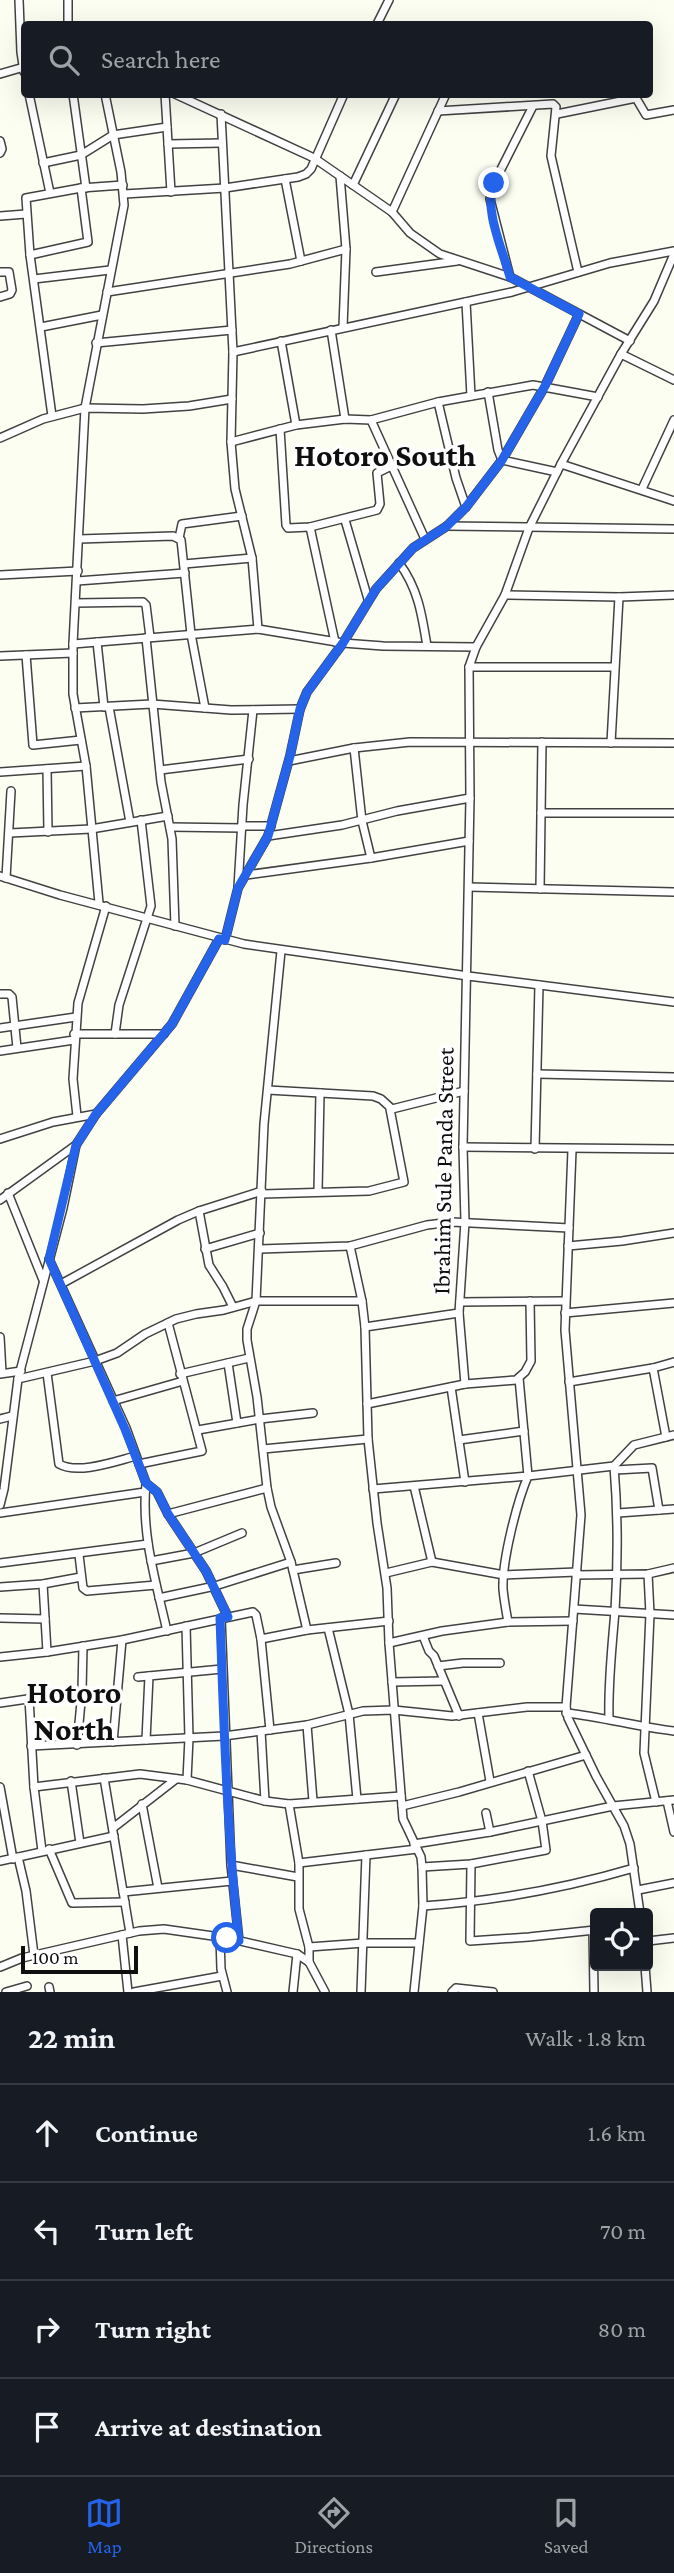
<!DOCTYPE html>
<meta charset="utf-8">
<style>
:root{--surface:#171b24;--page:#242831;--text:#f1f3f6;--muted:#9ea1a6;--line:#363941;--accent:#2563eb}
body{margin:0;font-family:"Crimson Pro",serif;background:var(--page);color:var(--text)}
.controls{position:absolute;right:21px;bottom:21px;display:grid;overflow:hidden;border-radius:7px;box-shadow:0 7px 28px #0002}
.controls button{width:63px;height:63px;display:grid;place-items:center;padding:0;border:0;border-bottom:2px solid var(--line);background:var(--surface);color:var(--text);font:35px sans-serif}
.scale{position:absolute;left:21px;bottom:18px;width:117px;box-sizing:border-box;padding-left:7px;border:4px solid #0f0f0f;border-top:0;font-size:19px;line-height:24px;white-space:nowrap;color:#0f0f0f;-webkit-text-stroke:5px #fff;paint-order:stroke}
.stop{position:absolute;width:21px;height:21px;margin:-16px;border:5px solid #2563eb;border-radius:50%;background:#fff}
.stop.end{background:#2563eb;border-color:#fff;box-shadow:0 2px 7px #0008}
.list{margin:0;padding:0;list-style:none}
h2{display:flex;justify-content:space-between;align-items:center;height:91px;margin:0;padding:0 28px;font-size:30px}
h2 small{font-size:23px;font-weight:400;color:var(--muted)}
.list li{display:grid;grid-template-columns:46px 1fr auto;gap:21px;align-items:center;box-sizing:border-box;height:98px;padding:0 28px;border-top:2px solid var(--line)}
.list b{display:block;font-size:26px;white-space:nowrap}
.list em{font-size:23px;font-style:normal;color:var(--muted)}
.icon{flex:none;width:38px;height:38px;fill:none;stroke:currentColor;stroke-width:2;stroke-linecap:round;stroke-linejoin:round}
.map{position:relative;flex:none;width:674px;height:1992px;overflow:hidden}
.search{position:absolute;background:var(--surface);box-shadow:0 7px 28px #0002;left:21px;right:21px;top:21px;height:77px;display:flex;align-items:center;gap:18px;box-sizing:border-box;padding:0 24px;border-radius:7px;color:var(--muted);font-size:26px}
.sheet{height:483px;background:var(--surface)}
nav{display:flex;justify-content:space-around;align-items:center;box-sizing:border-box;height:98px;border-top:2px solid var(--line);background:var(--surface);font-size:19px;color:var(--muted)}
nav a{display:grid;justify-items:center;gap:4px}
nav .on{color:var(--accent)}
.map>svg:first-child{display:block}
</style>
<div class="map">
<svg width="674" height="1992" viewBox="0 0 674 1992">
<rect width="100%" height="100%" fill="#fcfef2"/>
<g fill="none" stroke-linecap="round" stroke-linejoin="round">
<defs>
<g id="street">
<polyline points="19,0 21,52 24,72"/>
<polyline points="68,0 68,24"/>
<polyline points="377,24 389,0"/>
<polyline points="0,74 24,67"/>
<polyline points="29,94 50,193"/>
<polyline points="73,94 86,188"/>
<polyline points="165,94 171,192"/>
<polyline points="175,94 314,158 392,212 410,233 440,254 510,277 630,341"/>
<polyline points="438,111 553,104 556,107 551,156 578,272"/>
<polyline points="221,114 233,352 231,442 235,489 252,558 258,629"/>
<polyline points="557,114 636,98 646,115 674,110"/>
<polyline points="0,141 2,149 0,153"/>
<polyline points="168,144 222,143"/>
<polyline points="43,163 81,155 113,135 167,127"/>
<polyline points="340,176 346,249 343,327"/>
<polyline points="285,179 301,261"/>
<polyline points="353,185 396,94"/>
<polyline points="124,194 225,188 298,177 306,174 311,169 344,94"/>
<polyline points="392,212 446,94"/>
<polyline points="0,216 26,214"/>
<polyline points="30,255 88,242 81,188"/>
<polyline points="0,272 9,272 12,290 10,294 0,297"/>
<polyline points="376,272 457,261"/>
<polyline points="510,277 490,199 494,183 533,106"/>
<polyline points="34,279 110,270"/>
<polyline points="107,292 290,264 346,249"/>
<polyline points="466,302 471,396"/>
<polyline points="41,327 102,315"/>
<polyline points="331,330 345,419"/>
<polyline points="281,341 296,425"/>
<polyline points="96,343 232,330"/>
<polyline points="233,352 512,292 610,263 674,251"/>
<polyline points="621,354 674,380"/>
<polyline points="488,392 498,450 502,460 557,472"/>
<polyline points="438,402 456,478 466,507"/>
<polyline points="52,416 30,255 26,198 81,188 123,185"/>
<polyline points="371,420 425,539"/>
<polyline points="280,429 286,525 288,528 310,527 377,510 380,504 377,473 391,466"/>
<polyline points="0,438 43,419 85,408 143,409 189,406 232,399"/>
<polyline points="231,442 296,425 345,419 371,420 438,402 533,385 598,397"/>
<polyline points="561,464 674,501"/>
<polyline points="642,489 674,420"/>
<polyline points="345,520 368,599"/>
<polyline points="447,526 674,529"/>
<polyline points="310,527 335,642"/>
<polyline points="179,538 182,524 242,516"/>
<polyline points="79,539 173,536 181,540 191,634 205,708"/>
<path d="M 399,563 C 418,588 422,615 427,646"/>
<polyline points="184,564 252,558"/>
<polyline points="0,575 78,571"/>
<polyline points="77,581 185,573"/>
<polyline points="505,595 619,597 674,595"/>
<polyline points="76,603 143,602 146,605 150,637"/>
<polyline points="146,638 161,782 172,839 175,926"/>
<polyline points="97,642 104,707"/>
<polyline points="73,644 258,629 343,643 383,646 476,647"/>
<polyline points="26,655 33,745 81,740"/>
<polyline points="0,656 73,653"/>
<polyline points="469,667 614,667"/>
<polyline points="109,707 130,822"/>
<polyline points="75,708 152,704 231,710 300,709"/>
<polyline points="611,743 619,597"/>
<polyline points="354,748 362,821 371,858"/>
<polyline points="289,761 354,748 410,742 674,743"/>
<polyline points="47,769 48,832"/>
<polyline points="160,770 249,759"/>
<polyline points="0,772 86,766"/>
<polyline points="541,813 674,813"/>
<polyline points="242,826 271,826"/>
<polyline points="170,827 242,828"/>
<polyline points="10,833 91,829 168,816"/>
<polyline points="268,836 342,825 397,811 470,798"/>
<polyline points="246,875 371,858 469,841"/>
<polyline points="0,876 60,895 244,944 468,976 674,1002"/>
<polyline points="6,878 11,791"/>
<polyline points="238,887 243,805 253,710"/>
<polyline points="469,887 674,892"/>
<polyline points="540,889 542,742"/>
<polyline points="99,903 86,766 73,694 73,644 85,408 124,205 121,172 105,94"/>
<polyline points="225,940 238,888 268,836 290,756 300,709 307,692 343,643 376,589 413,548 447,526 466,507 502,460 545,386 579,314"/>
<polyline points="281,951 264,1124 256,1301 247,1329 247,1340 257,1397 267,1488 271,1507 291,1562 307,1630"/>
<polyline points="0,994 9,994 12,997 17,1048"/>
<polyline points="0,1028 76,1017"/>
<polyline points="74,1034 164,1034"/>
<polyline points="115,1034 119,1005 151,906 141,820"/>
<polyline points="0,1051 74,1040"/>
<polyline points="537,1074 674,1077"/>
<polyline points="268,1090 373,1096 381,1099 392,1109 464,1091"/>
<polyline points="77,1116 73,1079 78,1003 106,906"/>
<polyline points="0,1139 53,1122 96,1114"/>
<polyline points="463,1147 674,1149"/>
<polyline points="535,1149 539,985"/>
<polyline points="572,1150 565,1330 581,1515 566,1707 568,1718 596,1776 624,1826 630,1844 640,1913"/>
<polyline points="318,1191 320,1093"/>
<polyline points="8,1193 43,1280"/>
<polyline points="262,1194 369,1191 404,1182 390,1109"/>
<polyline points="0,1200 76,1145 96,1114 172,1024 219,939"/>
<polyline points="199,1211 209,1265 223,1287 233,1307"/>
<polyline points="350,1246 362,1301 365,1327 368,1439 377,1523 387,1588 389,1643 403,1819 421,1857 422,1867 423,1906 414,1992"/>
<polyline points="568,1246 622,1241 674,1233"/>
<polyline points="205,1249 260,1233"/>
<polyline points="260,1249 350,1246 427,1225 452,1222 569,1228"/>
<polyline points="49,1259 126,1428 146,1483 157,1492 168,1514 206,1571 228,1617"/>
<polyline points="61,1284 178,1220 199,1211 262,1191"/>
<polyline points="460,1302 565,1301"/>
<polyline points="565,1313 674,1303"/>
<polyline points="365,1327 459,1313"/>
<polyline points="0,1337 2,1373"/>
<polyline points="228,1363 237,1423"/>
<polyline points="653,1368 666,1437"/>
<path d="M 47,1373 L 59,1464 C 78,1475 116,1461 136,1456"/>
<polyline points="0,1374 21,1371"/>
<polyline points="180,1374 249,1358"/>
<polyline points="18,1379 95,1361 117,1353 145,1334 176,1319 196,1314 224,1310 256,1301 362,1301"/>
<polyline points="569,1382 653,1368 674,1362"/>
<polyline points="465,1384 459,1313 465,1222 463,1147 470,798 469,667 476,647 505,595 529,528 561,464 621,354 654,301 674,254"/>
<polyline points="451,1387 465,1482"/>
<polyline points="113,1401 183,1381"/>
<polyline points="367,1404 465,1384 516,1380 525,1372 531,1361 530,1301"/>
<polyline points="0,1419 12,1416"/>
<polyline points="198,1430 260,1419 313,1413"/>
<polyline points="459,1440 524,1431"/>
<polyline points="263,1449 368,1439"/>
<polyline points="139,1464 202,1451 168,1323"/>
<polyline points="615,1470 652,1468 659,1510"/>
<path d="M 146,1484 C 141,1534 156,1582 167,1631"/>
<polyline points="414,1486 432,1562"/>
<polyline points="373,1489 528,1476 519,1378"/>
<polyline points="0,1505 4,1489 18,1379 63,1208 76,1145"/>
<polyline points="0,1513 145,1492"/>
<polyline points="618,1513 674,1509"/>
<polyline points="168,1514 267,1488"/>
<polyline points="79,1555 83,1588 87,1591 156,1585"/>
<polyline points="151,1561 194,1553 242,1533"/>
<polyline points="0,1563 148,1544"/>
<polyline points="293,1570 336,1563"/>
<polyline points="386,1573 432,1562 504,1575 577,1572"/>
<polyline points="648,1574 650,1614 644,1753 656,1802"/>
<polyline points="576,1575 648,1574 674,1568"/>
<polyline points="43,1584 47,1652"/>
<polyline points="0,1587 43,1584 81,1577"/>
<polyline points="159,1598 215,1586 291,1562"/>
<polyline points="574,1609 674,1615"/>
<polyline points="0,1618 45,1619"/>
<polyline points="221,1618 231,1865 239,1941"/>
<polyline points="508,1622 573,1621"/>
<polyline points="186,1626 189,1738 187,1780"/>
<polyline points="328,1628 349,1714 357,1799"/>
<polyline points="423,1636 429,1651 434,1656 459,1716"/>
<polyline points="261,1639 307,1630 389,1621"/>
<path d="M 389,1643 L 442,1631 L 508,1622 C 506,1611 504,1600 503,1589 C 502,1560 517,1502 528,1476 L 614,1466 L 634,1445 L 674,1435"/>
<polyline points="0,1657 47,1652 122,1640 253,1612 256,1615 261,1639 270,1730"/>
<polyline points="438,1666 463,1663 500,1663"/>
<polyline points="138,1677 222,1669"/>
<polyline points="392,1682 443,1681"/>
<polyline points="29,1698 34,1787 42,1851"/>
<polyline points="0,1703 82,1691"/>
<polyline points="478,1713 490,1781"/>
<path d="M 566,1713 C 603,1717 638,1727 674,1731"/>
<path d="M 609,1718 C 608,1682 612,1647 615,1611 C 618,1562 618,1514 614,1466"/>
<polyline points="307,1725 313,1801"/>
<polyline points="261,1731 265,1801"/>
<polyline points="146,1740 149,1676"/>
<polyline points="113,1742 122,1640"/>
<polyline points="77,1745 82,1691 83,1646"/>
<polyline points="31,1746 224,1736 307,1725 363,1711 394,1710 452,1716 527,1707 566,1707"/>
<polyline points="104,1778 130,1933"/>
<polyline points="71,1781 80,1843"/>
<polyline points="0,1787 13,1859"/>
<polyline points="34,1787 140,1774 187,1780 265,1801 289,1804 401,1796"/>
<polyline points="667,1801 674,1832"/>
<polyline points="142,1804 158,1888"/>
<polyline points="289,1804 299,1863"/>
<polyline points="402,1806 459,1792 586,1755"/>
<polyline points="486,1813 490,1832"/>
<polyline points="113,1828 176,1779"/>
<polyline points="414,1844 490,1832 613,1806 674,1800"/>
<polyline points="49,1849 72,1903 125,1902"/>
<polyline points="18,1857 26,1891 34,1955"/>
<polyline points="0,1861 114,1836"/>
<polyline points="471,1864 470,1941 529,1937 595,1930"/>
<polyline points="231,1865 298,1877"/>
<polyline points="422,1867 471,1864 546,1850 542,1821 528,1771"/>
<polyline points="638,1890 674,1883"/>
<polyline points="123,1892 232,1881"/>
<path d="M 423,1906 C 494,1901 566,1888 634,1868"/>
<polyline points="593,1930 594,1992"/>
<polyline points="122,1935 128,1992"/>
<polyline points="220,1937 221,1969 227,1992"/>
<polyline points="648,1941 674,1938"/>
<polyline points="309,1947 364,1943 419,1943"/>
<polyline points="309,1962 309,1947 299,1909 299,1863 417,1849"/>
<polyline points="645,1966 647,1992"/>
<polyline points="0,1967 22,1958 139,1931 164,1929 227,1938 297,1954 309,1962 325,1992"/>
<polyline points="49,1987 50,1992"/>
<polyline points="6,1992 27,1986"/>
<polyline points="134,1992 222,1976"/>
<polyline points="293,1992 297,1954"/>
<polyline points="361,1992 366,1855"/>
<polyline points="452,1992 456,1988 493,1992"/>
</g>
</defs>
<use href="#street" stroke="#424242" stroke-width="10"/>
<use href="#street" stroke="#fff" stroke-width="7"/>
</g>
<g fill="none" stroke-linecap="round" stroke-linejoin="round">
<path stroke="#2563eb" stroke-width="9" d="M 227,1938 L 239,1941 C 227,1834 224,1726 220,1618 L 228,1617 L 206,1571 L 168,1514 L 157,1492 L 146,1483 L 125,1429 L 49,1259 L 76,1145 L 96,1114 L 172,1024 L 219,939 L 225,940 L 238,888 L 268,836 L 290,756 L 300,709 L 307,692 L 343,643 L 376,589 L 413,548 L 447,526 L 466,507 L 502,460 L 545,386 L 579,314 L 510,277 C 503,251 483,208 494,183"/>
</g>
<g text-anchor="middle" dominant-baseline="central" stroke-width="7" stroke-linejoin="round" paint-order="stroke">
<g font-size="24" fill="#0f0f0f" stroke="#fff">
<text transform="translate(443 1171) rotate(-89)">Ibrahim Sule Panda Street</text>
</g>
<g font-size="32" font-weight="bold" fill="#0f0f0f" stroke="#fff">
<text x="385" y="455">Hotoro South</text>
<text x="74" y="1692">Hotoro<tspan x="74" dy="37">North</tspan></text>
</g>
</g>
</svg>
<div class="controls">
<button><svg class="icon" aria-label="locate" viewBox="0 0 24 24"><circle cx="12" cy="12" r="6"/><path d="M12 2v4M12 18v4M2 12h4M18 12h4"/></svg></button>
</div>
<div class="scale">100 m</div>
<div class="stop" style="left:227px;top:1938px"></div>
<div class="stop end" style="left:494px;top:183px"></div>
<div class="search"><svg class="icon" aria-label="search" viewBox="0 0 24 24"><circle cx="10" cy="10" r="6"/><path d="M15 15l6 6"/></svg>Search here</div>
</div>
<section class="sheet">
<h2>22 min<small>Walk · 1.8 km</small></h2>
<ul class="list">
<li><svg class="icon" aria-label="ahead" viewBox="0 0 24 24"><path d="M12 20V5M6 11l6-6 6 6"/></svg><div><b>Continue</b></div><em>1.6 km</em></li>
<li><svg class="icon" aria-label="left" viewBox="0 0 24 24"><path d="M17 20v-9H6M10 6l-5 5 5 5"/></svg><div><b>Turn left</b></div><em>70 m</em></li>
<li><svg class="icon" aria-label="right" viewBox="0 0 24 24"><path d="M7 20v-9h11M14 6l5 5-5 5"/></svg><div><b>Turn right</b></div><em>80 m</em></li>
<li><svg class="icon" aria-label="arrive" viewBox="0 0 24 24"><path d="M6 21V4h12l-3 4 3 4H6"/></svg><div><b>Arrive at destination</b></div></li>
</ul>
</section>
<nav>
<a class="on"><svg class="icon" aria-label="map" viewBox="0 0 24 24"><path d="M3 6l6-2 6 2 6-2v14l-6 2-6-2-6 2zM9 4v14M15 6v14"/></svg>Map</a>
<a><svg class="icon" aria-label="directions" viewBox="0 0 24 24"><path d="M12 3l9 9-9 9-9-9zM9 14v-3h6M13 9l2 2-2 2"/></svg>Directions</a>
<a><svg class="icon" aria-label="saved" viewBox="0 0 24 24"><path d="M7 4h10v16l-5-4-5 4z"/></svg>Saved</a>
</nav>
